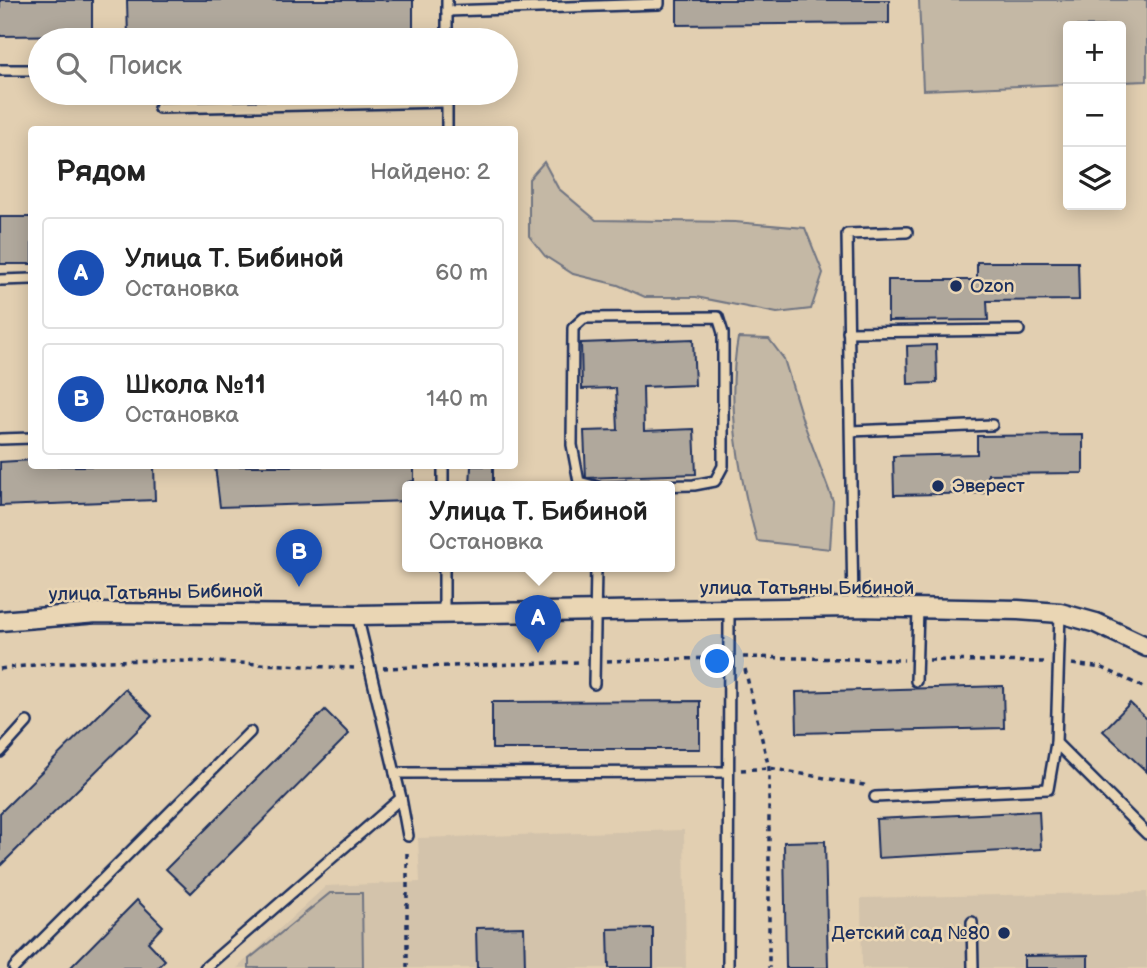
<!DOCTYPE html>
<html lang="ru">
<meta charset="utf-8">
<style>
:root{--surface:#fff;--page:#f6f6f6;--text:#222;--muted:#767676;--line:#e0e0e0;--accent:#ea580c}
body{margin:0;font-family:"Balsamiq Sans",sans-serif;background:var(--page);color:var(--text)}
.controls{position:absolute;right:21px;top:21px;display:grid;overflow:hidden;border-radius:7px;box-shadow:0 4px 18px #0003}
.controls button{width:63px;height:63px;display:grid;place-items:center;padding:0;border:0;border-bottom:2px solid var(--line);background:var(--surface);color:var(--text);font:35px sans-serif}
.you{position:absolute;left:718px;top:662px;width:24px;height:24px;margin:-18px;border:5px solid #fff;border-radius:50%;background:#1a73e8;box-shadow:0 0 0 10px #1a73e833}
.badge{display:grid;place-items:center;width:46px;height:46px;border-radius:50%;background:var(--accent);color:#fff;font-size:23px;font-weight:700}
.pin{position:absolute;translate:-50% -58px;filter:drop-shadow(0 2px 4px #0008)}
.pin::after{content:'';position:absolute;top:37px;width:24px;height:21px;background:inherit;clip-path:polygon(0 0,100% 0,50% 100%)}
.popup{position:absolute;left:402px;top:481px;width:273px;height:91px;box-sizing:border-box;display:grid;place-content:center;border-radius:7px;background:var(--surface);filter:drop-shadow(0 2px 5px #0005);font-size:23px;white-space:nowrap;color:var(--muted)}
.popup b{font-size:26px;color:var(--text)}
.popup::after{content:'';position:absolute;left:50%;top:100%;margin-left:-14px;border:14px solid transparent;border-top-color:var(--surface)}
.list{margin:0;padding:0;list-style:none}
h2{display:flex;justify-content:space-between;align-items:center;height:91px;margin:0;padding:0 28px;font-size:30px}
h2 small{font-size:23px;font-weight:400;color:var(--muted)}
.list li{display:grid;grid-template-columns:46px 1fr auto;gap:21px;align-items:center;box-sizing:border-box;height:112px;margin:0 14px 14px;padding:0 14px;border:2px solid var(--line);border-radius:7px}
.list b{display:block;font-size:26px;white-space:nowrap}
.list p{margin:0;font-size:23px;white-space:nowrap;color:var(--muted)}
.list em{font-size:23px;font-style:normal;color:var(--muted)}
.icon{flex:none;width:38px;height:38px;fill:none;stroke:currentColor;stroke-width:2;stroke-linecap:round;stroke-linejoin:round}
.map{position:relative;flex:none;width:1147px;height:968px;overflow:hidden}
.search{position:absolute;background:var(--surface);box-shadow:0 4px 18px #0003;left:28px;top:28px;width:490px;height:77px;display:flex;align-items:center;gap:18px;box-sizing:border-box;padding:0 24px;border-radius:38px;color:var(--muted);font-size:26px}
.panel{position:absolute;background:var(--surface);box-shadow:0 4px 18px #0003;left:28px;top:126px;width:490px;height:343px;border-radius:7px}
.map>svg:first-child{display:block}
</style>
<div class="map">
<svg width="1147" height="968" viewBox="0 0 1147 968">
<rect width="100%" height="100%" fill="#e2cfb1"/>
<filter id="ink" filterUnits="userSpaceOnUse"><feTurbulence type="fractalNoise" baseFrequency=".0143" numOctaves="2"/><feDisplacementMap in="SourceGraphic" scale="14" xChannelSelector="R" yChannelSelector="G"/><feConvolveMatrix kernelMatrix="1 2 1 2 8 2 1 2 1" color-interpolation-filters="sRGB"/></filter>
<g filter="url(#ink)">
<g fill="#d3c3ab">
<polygon points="684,830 686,968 237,968 326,886 420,882 418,838"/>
<polygon points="1147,892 1147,968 862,968 861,898"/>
</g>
<g fill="#c4b8a5" stroke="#707482" stroke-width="2">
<polygon points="919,0 1147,0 1147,81 1121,82 1121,26 1068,26 1068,84 923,90"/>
<polygon points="544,162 558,188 596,220 735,222 805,228 823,273 811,309 777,313 696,297 645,297 618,285 573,274 545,256 529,236 529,179"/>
<path d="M 738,338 L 769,339 L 784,359 L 803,421 L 833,501 L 830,549 L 757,541 C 739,476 726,405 738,338 Z"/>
<polygon points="330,893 362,893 363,968 249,968 249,959"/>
</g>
<g fill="#b0a89c" stroke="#1b2f5e" stroke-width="2">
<polygon points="0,0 92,0 92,35 0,36"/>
<polygon points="127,0 413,0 413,34 128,39"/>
<polygon points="677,0 889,0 889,23 677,25"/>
<rect x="0" y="217" width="32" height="47"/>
<polygon points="977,262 1078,262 1079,300 987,301 988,320 888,321 888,280 977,280"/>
<polygon points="693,339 695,385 643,387 644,431 694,429 696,474 586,478 584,431 618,430 616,388 582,389 581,343"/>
<polygon points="936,345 937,383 908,384 907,346"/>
<polygon points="1083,435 1083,473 988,474 988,493 894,495 893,456 977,454 977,436"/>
<polygon points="32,460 32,466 154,466 155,500 0,506 0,462"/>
<polygon points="215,466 414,466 414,481 408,482 407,501 220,507"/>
<polygon points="471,466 493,466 493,487 470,487"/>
<polygon points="1003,686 1004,728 797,733 796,692"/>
<polygon points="125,689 152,716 0,866 0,813"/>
<polygon points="700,701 700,749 492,749 492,702"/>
<polygon points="1130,703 1147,719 1147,772 1103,731"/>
<polygon points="325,710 349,734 191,893 166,869"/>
<polygon points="1039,811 1041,849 878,858 876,819"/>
<polygon points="825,841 828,968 786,968 784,842"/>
<polygon points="137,900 163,926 148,942 165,960 157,968 70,968"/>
<polygon points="524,927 525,968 477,968 476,928"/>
<polygon points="653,928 653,968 609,968 608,929"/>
<polygon points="1088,955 1088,968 1024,968 1024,956"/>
</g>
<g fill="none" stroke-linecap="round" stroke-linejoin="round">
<defs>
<g id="service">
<polyline points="447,11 659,4 659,0"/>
<polyline points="447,40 447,0"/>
<polyline points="0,70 40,70"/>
<polyline points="159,108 447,102"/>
<polyline points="447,130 447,93"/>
<polyline points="0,280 32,279"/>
<polyline points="848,332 1019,330"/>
<polyline points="851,431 992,425"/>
<polyline points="0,439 32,438"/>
<polyline points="443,466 443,487"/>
<polyline points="598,487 579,482 572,445 573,328 584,318 718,317 723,333 723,466 715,481 694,485 605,487"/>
<polyline points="444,567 444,614"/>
<polyline points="853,607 847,234 907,232"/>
<polyline points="1060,613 1056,743 1147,834"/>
<polyline points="916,681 918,608"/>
<polyline points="594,684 596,567"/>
<polyline points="0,752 27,722"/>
<polyline points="395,773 726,772"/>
<polyline points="875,797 1048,789 1056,743"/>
<polyline points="401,798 408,836"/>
<polyline points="972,922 973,968"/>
<polyline points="14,968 250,732"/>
<polyline points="205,968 401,798 357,615"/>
<polyline points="728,968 729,610"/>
</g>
<polyline id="minor" points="0,621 97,613 357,615 853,607 1018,610 1060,613 1096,623 1147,647"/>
</defs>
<use href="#service" stroke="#1b2f5e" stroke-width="14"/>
<use href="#minor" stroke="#1b2f5e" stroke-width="23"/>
<g stroke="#1b2f5e" stroke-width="3.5" stroke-dasharray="5 5" stroke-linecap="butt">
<polyline points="743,657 904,660"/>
<polyline points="929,660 1044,662"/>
<polyline points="607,661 715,658"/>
<polyline points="1072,664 1103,668 1147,689"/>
<polyline points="383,668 582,662"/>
<path d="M 0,669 C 117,653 237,664 354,668"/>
<polyline points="745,669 769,768 769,968"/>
<polyline points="741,770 769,768 864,785 867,788"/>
<polyline points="407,968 407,848"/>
</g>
<use href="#service" stroke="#ead6b4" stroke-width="9"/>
<use href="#minor" stroke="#ead6b4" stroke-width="18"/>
</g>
</g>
<g fill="#1b2f5e" stroke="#ead6b4" stroke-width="2.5">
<circle cx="956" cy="286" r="7"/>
<circle cx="938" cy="486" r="7"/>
<circle cx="1004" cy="933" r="7"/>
</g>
<g text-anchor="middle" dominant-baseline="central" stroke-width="5" stroke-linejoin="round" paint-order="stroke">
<g font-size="19" fill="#1b2f5e" stroke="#ead6b4" text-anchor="start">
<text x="970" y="286">Ozon</text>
<text x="952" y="486">Эверест</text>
<text x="990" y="933" text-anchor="end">Детский сад №80</text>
</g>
<g font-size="19" fill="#1b2f5e" stroke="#ead6b4">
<text x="807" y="588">улица Татьяны Бибиной</text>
<text transform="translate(156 593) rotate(-1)">улица Татьяны Бибиной</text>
</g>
</g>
</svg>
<div class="controls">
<button>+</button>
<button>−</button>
<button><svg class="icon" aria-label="layers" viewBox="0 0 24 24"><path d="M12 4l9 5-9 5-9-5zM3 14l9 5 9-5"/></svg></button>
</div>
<div class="you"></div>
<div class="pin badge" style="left:538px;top:653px;background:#1a4fb4">A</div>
<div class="popup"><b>Улица Т. Бибиной</b>Остановка</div>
<div class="pin badge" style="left:299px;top:587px;background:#1a4fb4">B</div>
<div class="search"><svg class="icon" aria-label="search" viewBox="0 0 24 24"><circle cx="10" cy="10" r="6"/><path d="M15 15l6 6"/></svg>Поиск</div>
<section class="panel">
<h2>Рядом<small>Найдено: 2</small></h2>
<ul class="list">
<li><span class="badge" style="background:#1a4fb4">A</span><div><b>Улица Т. Бибиной</b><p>Остановка</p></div><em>60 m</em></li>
<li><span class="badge" style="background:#1a4fb4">B</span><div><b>Школа №11</b><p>Остановка</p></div><em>140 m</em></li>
</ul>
</section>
</div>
